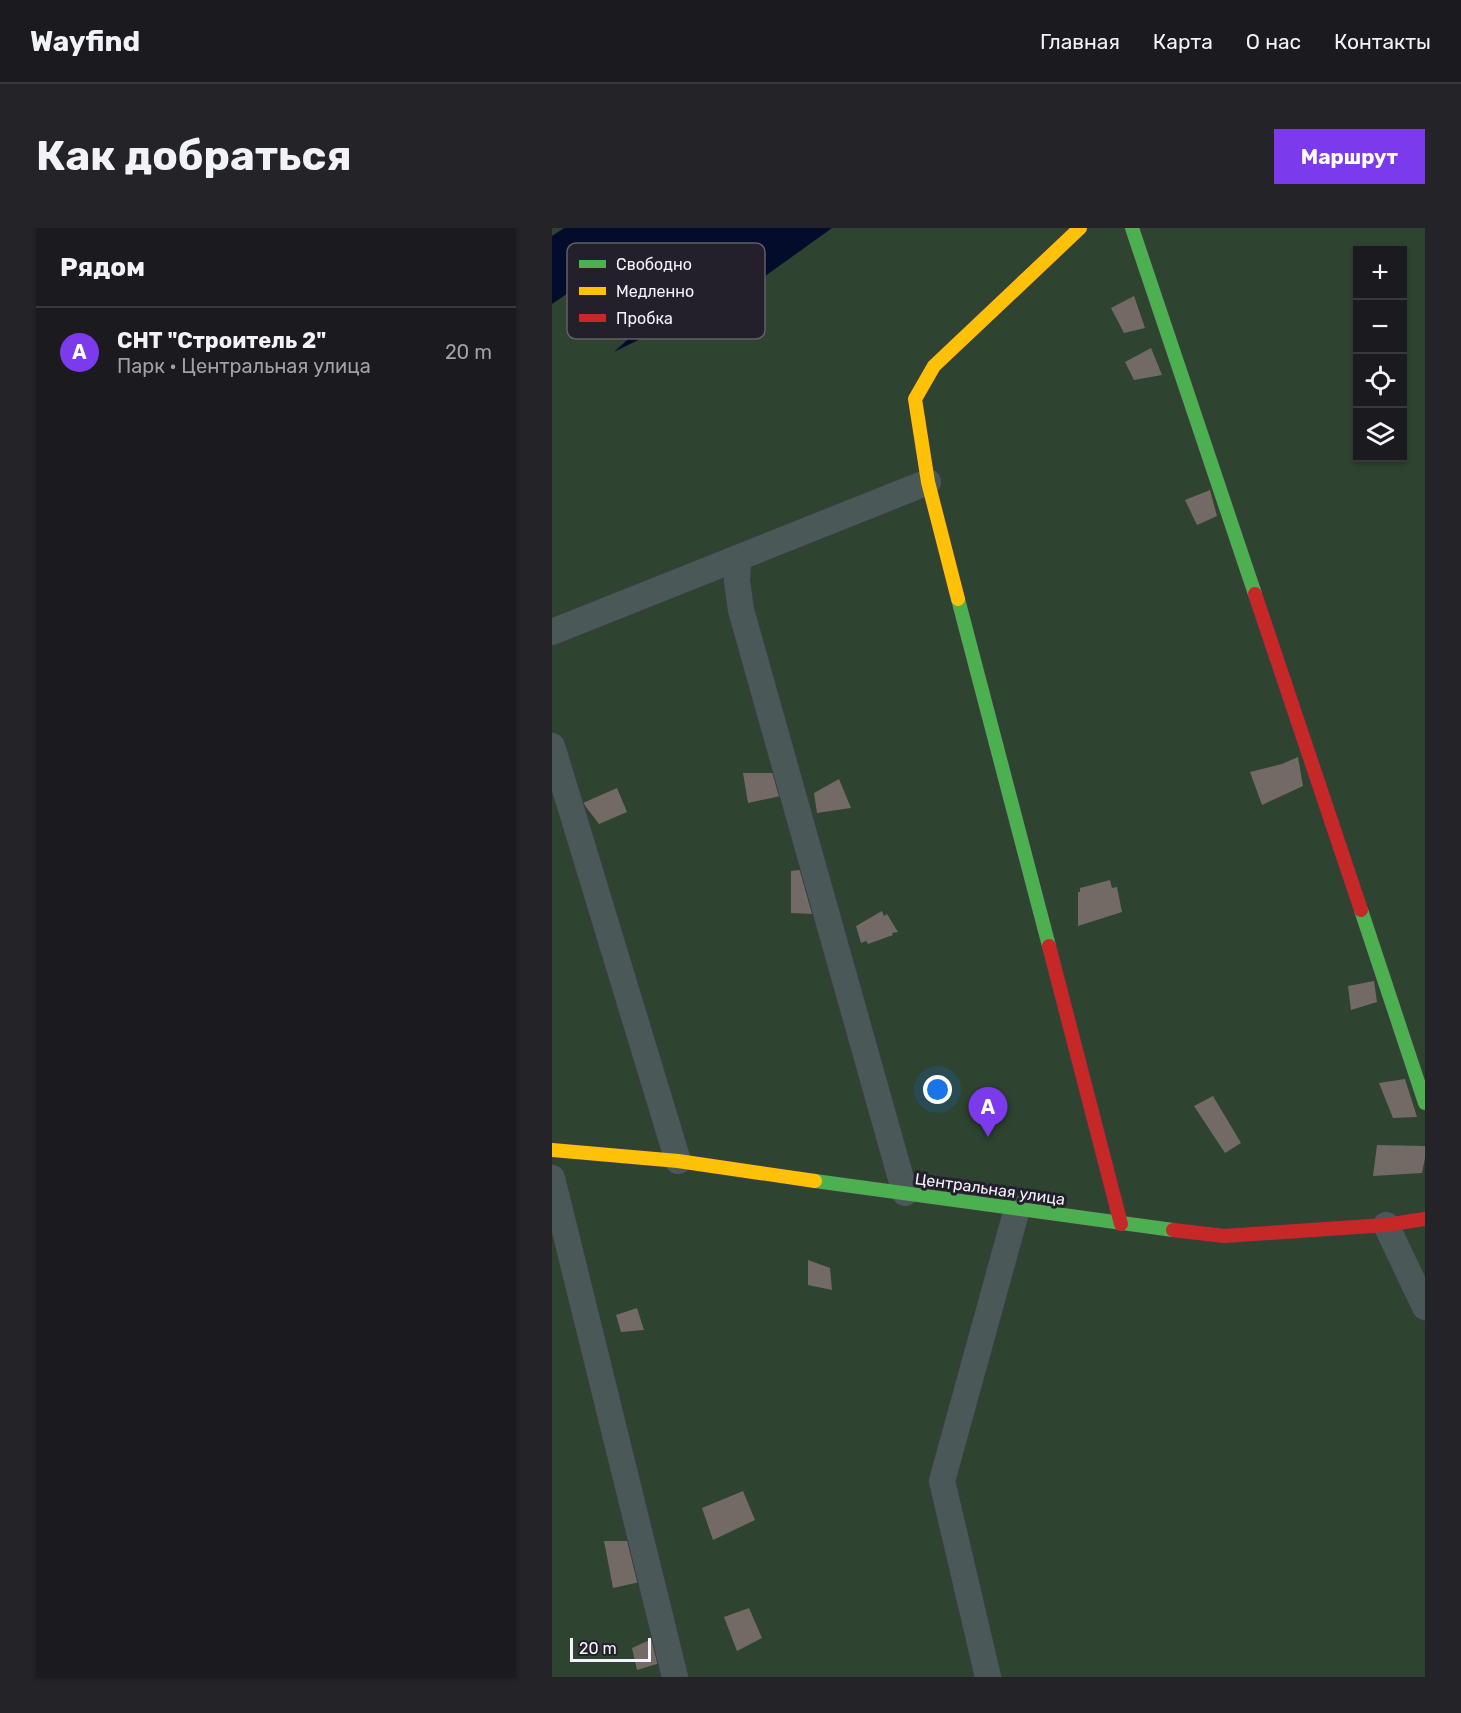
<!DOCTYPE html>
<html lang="ru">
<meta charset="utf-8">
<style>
:root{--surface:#1b1a1f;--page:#242328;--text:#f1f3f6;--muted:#a0a1a4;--line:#39383d;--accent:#7c3aed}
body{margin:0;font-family:Rubik,sans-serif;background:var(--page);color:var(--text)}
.controls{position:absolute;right:18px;top:18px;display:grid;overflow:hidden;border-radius:0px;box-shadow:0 2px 4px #0004}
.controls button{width:54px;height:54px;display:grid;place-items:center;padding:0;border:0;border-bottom:2px solid var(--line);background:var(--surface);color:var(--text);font:30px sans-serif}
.scale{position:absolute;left:18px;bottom:15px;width:81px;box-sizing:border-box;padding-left:6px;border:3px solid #f4f2fb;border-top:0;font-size:16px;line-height:21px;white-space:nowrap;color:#f4f2fb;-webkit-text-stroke:4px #23202c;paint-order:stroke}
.you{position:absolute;left:386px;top:862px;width:21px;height:21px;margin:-15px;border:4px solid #fff;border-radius:50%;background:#1a73e8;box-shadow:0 0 0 9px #1a73e833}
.badge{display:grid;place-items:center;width:39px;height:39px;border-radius:50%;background:var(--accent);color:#fff;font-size:20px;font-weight:700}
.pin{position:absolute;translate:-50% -50px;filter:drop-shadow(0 2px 3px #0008)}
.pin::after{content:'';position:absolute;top:32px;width:21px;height:18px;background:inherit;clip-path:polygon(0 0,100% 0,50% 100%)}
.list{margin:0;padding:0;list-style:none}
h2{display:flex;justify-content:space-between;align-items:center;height:78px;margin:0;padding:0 24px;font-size:26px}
h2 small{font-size:20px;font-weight:400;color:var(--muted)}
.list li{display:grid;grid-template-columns:39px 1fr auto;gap:18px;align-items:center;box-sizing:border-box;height:90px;padding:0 24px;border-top:2px solid var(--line)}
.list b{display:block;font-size:22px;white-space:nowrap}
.list p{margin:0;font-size:20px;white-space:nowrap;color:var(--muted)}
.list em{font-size:20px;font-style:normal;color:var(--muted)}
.icon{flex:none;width:33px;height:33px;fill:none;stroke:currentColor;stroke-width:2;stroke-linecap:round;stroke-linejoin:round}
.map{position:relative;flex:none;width:873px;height:1449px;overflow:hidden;border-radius:0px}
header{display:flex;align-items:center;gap:36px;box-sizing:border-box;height:84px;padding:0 30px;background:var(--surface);border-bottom:2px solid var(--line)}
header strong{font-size:28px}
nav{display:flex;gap:33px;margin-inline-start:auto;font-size:21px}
.intro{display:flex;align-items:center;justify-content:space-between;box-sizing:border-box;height:144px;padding:0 36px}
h1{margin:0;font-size:42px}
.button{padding:15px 27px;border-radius:0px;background:var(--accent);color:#fff;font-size:21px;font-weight:700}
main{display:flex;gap:36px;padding:0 36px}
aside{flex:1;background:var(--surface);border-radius:0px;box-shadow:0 2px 4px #0004}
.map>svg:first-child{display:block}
</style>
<header>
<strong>Wayfind</strong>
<nav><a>Главная</a><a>Карта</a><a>О нас</a><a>Контакты</a></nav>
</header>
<div class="intro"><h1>Как добраться</h1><a class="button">Маршрут</a></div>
<main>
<aside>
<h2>Рядом<small></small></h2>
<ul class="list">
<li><span class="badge">A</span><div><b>СНТ &quot;Строитель 2&quot;</b><p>Парк · Центральная улица</p></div><em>20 m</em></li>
</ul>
</aside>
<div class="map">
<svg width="873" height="1449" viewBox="0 0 873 1449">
<rect width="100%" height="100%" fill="#242329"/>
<path fill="#2e4330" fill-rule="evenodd" d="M 0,0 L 873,0 L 873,1449 L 0,1449 ZM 806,22 L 850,22 L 850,230 L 806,230 Z"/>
<polygon fill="#030c2b" points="12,0 280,0 209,51 62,124 172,24 135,31 28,57 0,76 0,8"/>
<g fill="#736a66">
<polygon points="582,68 593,100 572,105 559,80"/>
<polygon points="599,120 610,147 582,152 573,134"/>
<polygon points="658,262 665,288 645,297 633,272"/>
<polygon points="746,529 751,558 710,577 698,544 730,536"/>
<polygon points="191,545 226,545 229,568 196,575"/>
<polygon points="287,551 299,580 265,585 262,565"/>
<polygon points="65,560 75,584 47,596 31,575"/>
<polygon points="255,641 261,686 239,685 239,643"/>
<polygon points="558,652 560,660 565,659 570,684 526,698 526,664 528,664 528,660"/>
<polygon points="330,683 332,688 335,686 346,704 340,705 341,707 316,716 314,713 309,715 304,698"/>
<polygon points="822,753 825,774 799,782 796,758"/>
<polygon points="853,851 865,889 841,890 827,855"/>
<polygon points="661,868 689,915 673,925 642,878"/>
<polygon points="825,917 873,918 873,930 870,945 821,948"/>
<polygon points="256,1032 278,1040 280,1062 256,1057"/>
<polygon points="85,1080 92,1102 69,1104 64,1087"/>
<polygon points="191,1263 203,1292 161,1312 150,1280"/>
<polygon points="52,1313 81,1313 88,1354 61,1360"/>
<polygon points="197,1380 210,1410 185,1423 172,1389"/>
<polygon points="102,1410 108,1435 85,1442 80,1420"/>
</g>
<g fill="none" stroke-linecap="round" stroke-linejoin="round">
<defs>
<g id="street">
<polyline points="186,330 185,353 189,382 353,965"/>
<polyline points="0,404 376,254"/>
<polyline points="0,518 126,933"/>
<polyline points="0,950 123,1449"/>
<polyline points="834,997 873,1079"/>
<polyline points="436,1449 390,1253 465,981"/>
</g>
<g id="fast">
<polyline points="580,0 703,366"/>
<polyline points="406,371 497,718"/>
<polyline points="809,682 873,875"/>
<polyline points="263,953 621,1002"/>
</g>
<g id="slow">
<polyline points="406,371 376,254 363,171 382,138 528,0"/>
<polyline points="0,922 126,933 263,953"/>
</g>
<g id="jam">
<polyline points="703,366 809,682"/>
<polyline points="497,718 569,996"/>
<polyline points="621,1002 672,1008 834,997 873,991"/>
</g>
</defs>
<use href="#street" stroke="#3e3d41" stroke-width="28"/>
<use href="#fast" stroke="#3e3d41" stroke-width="16"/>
<use href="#slow" stroke="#3e3d41" stroke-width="16"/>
<use href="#jam" stroke="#3e3d41" stroke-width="16"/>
<use href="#street" stroke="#4a5958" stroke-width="26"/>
<use href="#fast" stroke="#4caf50" stroke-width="14"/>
<use href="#slow" stroke="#ffc107" stroke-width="14"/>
<use href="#jam" stroke="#c62828" stroke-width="14"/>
</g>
<g text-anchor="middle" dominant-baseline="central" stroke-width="6" stroke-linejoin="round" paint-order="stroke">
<g font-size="16" fill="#f4f2fb" stroke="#23202c">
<text transform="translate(438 961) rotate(8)">Центральная улица</text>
</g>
</g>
<rect x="15" y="15" width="198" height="96" rx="9" fill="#23202c" stroke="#625f6a" stroke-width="1.5"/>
<rect x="27" y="32" width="27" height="8" fill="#4caf50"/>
<rect x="27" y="59" width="27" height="8" fill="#ffc107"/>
<rect x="27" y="86" width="27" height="8" fill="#c62828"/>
<g font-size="16" fill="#f4f2fb">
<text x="64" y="42">Свободно</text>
<text x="64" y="69">Медленно</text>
<text x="64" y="96">Пробка</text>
</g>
</svg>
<div class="controls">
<button>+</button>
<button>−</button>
<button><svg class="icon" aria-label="locate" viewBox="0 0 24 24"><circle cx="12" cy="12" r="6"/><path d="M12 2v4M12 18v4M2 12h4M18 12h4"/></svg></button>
<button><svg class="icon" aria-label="layers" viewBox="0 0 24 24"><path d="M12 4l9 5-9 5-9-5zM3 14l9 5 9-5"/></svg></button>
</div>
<div class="scale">20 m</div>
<div class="you"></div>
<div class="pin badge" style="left:436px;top:909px">A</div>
</div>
</main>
